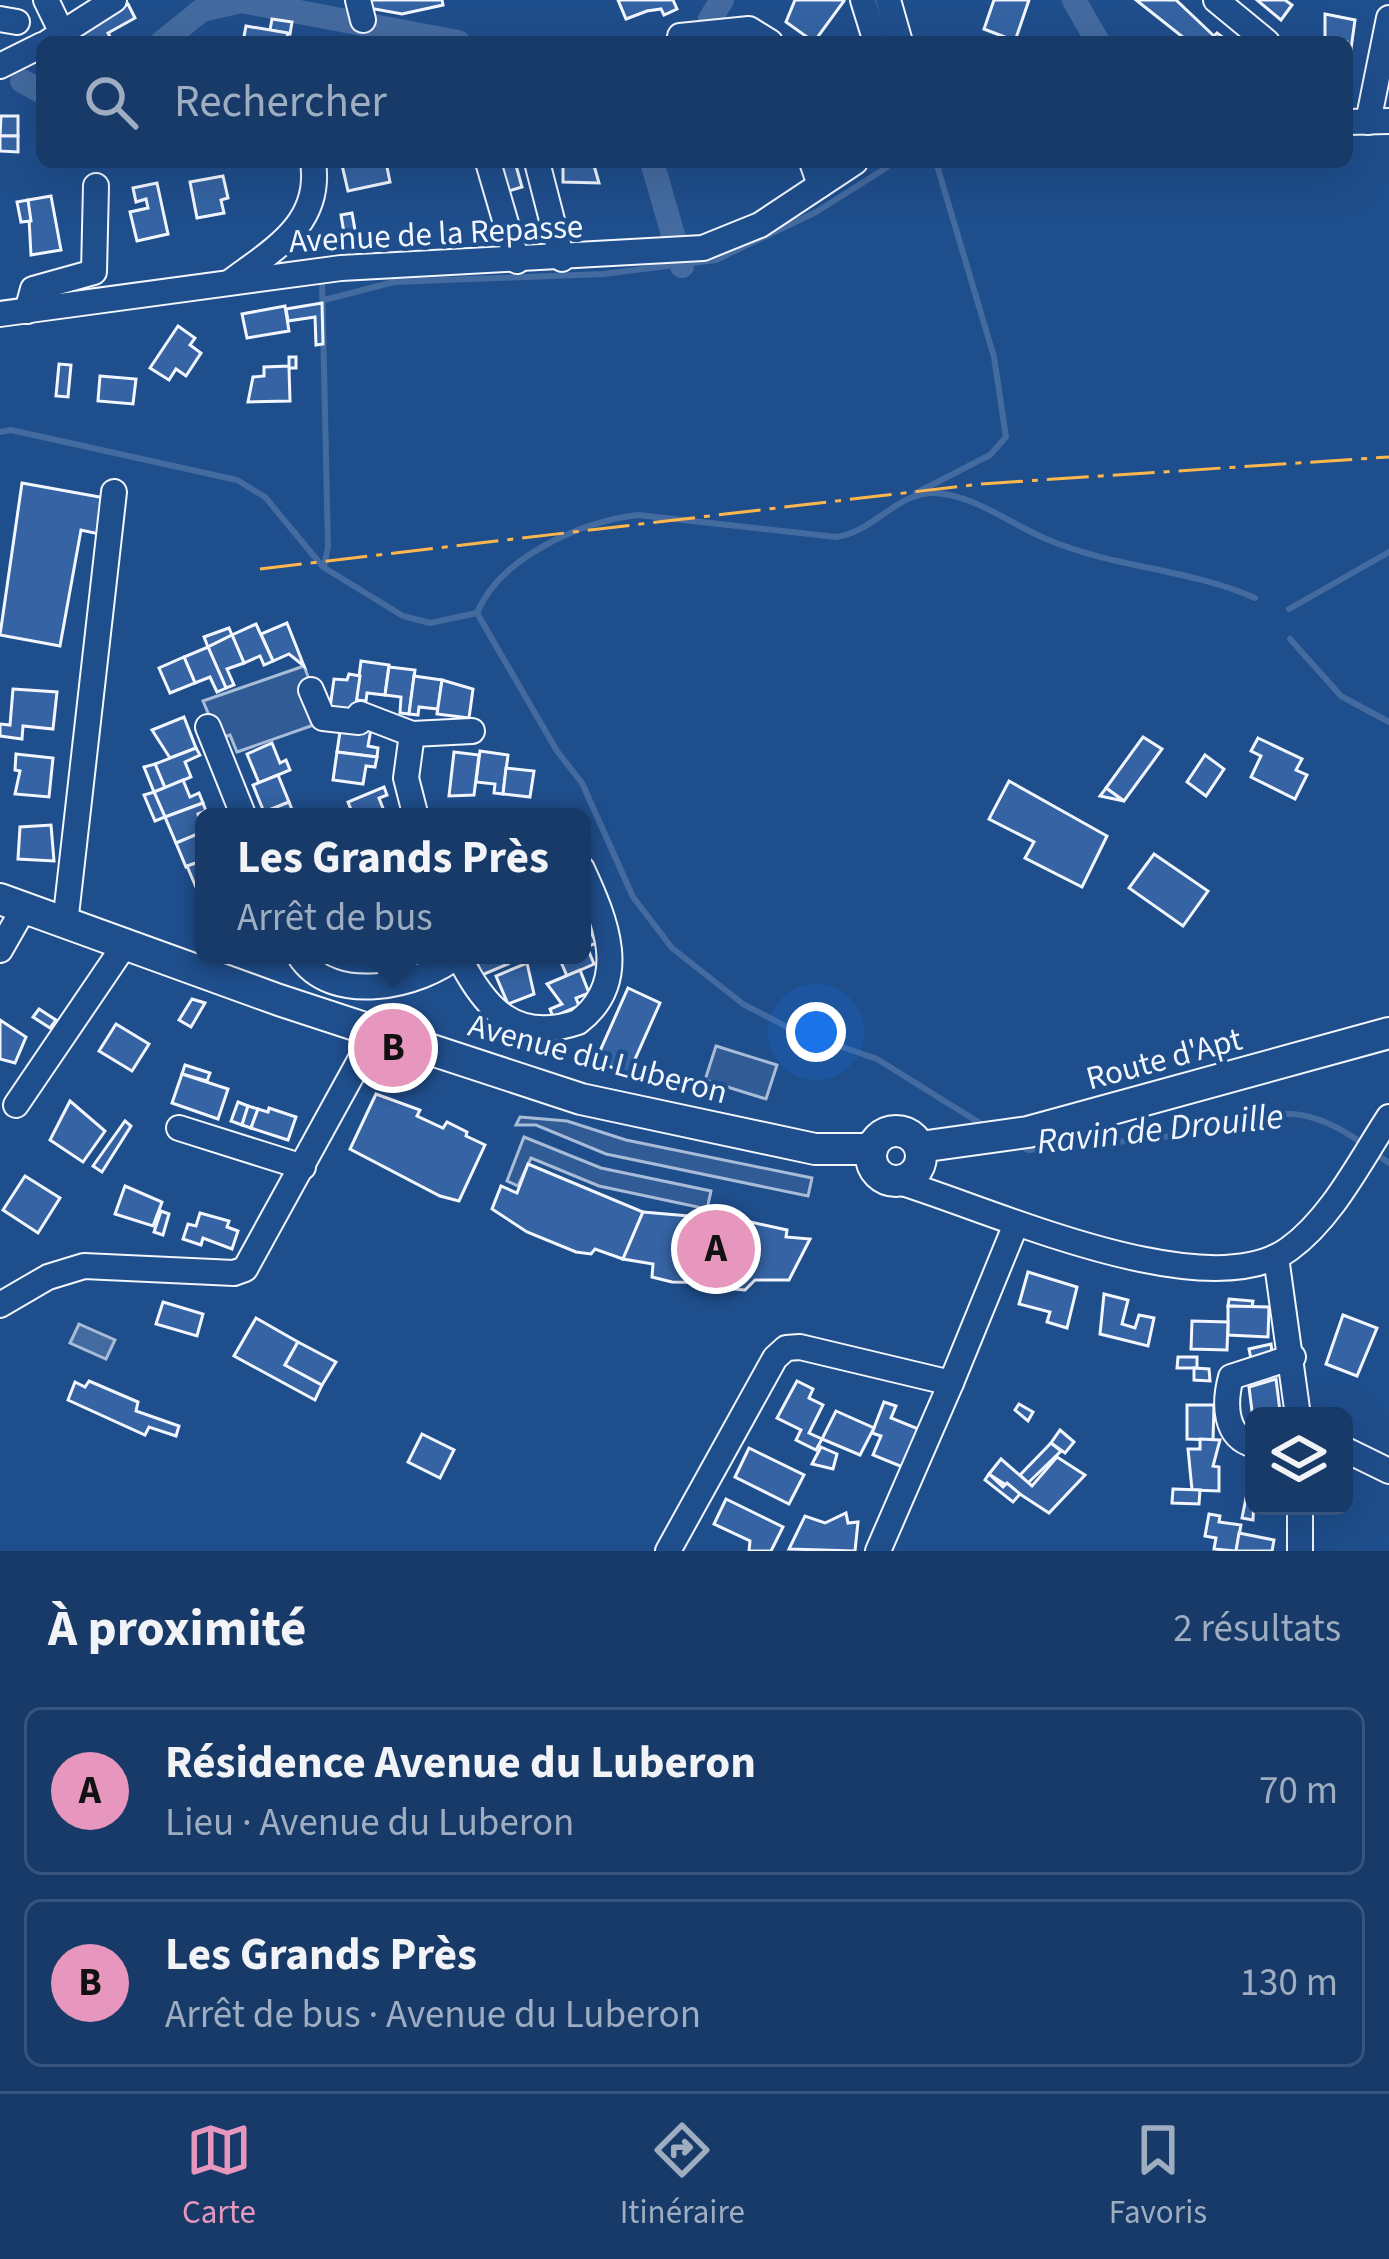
<!DOCTYPE html>
<html lang="fr">
<meta charset="utf-8">
<style>
:root{--surface:#173a69;--page:#20416f;--text:#f1f3f6;--muted:#9eadc0;--line:#36547d;--accent:#e797bd}
body{margin:0;font-family:"Source Sans 3",sans-serif;background:var(--page);color:var(--text)}
.controls{position:absolute;right:36px;bottom:36px;display:grid;overflow:hidden;border-radius:18px;box-shadow:0 12px 48px #0002}
.controls button{width:108px;height:108px;display:grid;place-items:center;padding:0;border:0;border-bottom:3px solid var(--line);background:var(--surface);color:var(--text);font:60px sans-serif}
.you{position:absolute;left:816px;top:1032px;width:42px;height:42px;margin:-30px;border:9px solid #fff;border-radius:50%;background:#1a73e8;box-shadow:0 0 0 18px #1a73e833}
.badge{display:grid;place-items:center;width:78px;height:78px;border-radius:50%;background:var(--accent);color:#111;font-size:39px;font-weight:700}
.pin{position:absolute;translate:-50% -50%;border:6px solid #fff;box-shadow:0 3px 12px #0006}
.popup{position:absolute;left:195px;top:808px;width:396px;height:156px;box-sizing:border-box;display:grid;place-content:center;border-radius:18px;background:var(--surface);filter:drop-shadow(0 3px 9px #0005);font-size:39px;white-space:nowrap;color:var(--muted)}
.popup b{font-size:45px;color:var(--text)}
.popup::after{content:'';position:absolute;left:50%;top:100%;margin-left:-24px;border:24px solid transparent;border-top-color:var(--surface)}
.list{margin:0;padding:0;list-style:none}
h2{display:flex;justify-content:space-between;align-items:center;height:156px;margin:0;padding:0 48px;font-size:51px}
h2 small{font-size:39px;font-weight:400;color:var(--muted)}
.list li{display:grid;grid-template-columns:78px 1fr auto;gap:36px;align-items:center;box-sizing:border-box;height:168px;margin:0 24px 24px;padding:0 24px;border:3px solid var(--line);border-radius:18px}
.list b{display:block;font-size:45px;white-space:nowrap}
.list p{margin:0;font-size:39px;white-space:nowrap;color:var(--muted)}
.list em{font-size:39px;font-style:normal;color:var(--muted)}
.icon{flex:none;width:66px;height:66px;fill:none;stroke:currentColor;stroke-width:2;stroke-linecap:round;stroke-linejoin:round}
.map{position:relative;flex:none;width:1389px;height:1551px;overflow:hidden}
.search{position:absolute;background:var(--surface);box-shadow:0 12px 48px #0002;left:36px;right:36px;top:36px;height:132px;display:flex;align-items:center;gap:30px;box-sizing:border-box;padding:0 42px;border-radius:18px;color:var(--muted);font-size:45px}
.sheet{height:540px;background:var(--surface)}
nav{display:flex;justify-content:space-around;align-items:center;box-sizing:border-box;height:168px;border-top:3px solid var(--line);background:var(--surface);font-size:33px;color:var(--muted)}
nav a{display:grid;justify-items:center;gap:6px}
nav .on{color:var(--accent)}
.map>svg:first-child{display:block}
</style>
<div class="map">
<svg width="1389" height="1551" viewBox="0 0 1389 1551">
<rect width="100%" height="100%" fill="#1f4e8c"/>
<g fill="#305b95" stroke="#a8bbd7" stroke-width="3">
<polygon points="304,666 325,721 237,752 230,735 219,739 203,701"/>
<polygon points="716,1046 777,1065 766,1099 705,1080"/>
<polygon points="520,1117 567,1121 626,1140 812,1178 808,1196 606,1154 536,1125 516,1125"/>
<polygon points="524,1137 601,1168 711,1191 707,1209 599,1186 531,1158 518,1186 507,1181"/>
</g>
<polygon fill="#446ba0" stroke="#a8bbd7" stroke-width="3" points="79,1324 115,1340 106,1359 70,1343"/>
<g fill="none" stroke-linecap="round" stroke-linejoin="round">
<g stroke="#446ba0" stroke-width="6">
<polyline points="322,279 328,547 324,566"/>
<polyline points="324,300 394,282 603,274 716,260 816,212 886,168"/>
<polyline points="0,432 11,430 237,480 265,497 323,567 403,616 430,623 477,613 557,751 582,783 633,897 672,948 743,1004 793,1030 877,1059 983,1125"/>
<polyline points="916,493 990,455 1006,437 994,357 936,162"/>
<polyline points="1289,609 1389,552"/>
<path d="M 477,613 C 500,557 582,521 638,515 L 836,537 C 874,532 897,492 934,493 C 972,494 1011,524 1044,538 C 1112,568 1187,568 1255,598"/>
<polyline points="1290,639 1341,696 1389,722"/>
<path d="M 1021,1146 L 1029,1150 C 1081,1144 1135,1142 1186,1134 C 1263,1122 1288,1091 1362,1143"/>
<polyline points="1372,1151 1389,1163"/>
</g>
<g stroke="#446ba0" stroke-width="24">
<polyline points="1074,0 1098,42"/>
<polyline points="710,19 722,0"/>
<polyline points="162,42 202,10 241,1 458,42"/>
<polyline points="22,81 42,92"/>
<polyline points="652,162 674,238"/>
<polyline points="682,264 682,266"/>
</g>
</g>
<g fill="#3563a3" stroke="#f2f6ff" stroke-width="3">
<polygon points="368,0 442,0 443,5 402,14 369,8"/>
<polygon points="618,0 673,0 677,9 664,15 661,9 647,11 626,19"/>
<polygon points="795,0 843,0 844,1 814,42 786,22"/>
<polygon points="994,0 1029,0 1015,41 984,29"/>
<polygon points="1136,0 1176,0 1214,36 1217,33 1229,42 1189,42"/>
<polygon points="1257,0 1285,0 1292,5 1281,20"/>
<polygon points="128,4 135,18 108,33 113,42 84,42 79,33"/>
<polygon points="1325,14 1355,20 1349,63 1347,42 1325,42"/>
<polygon points="272,19 292,22 290,34 270,30"/>
<polygon points="246,26 288,33 286,42 243,42"/>
<polygon points="1,116 18,116 18,136 0,136"/>
<polygon points="0,136 18,136 18,152 0,151"/>
<polygon points="386,162 390,182 348,191 342,165"/>
<polygon points="494,162 515,162 522,187 502,193"/>
<polygon points="563,162 593,162 599,183 563,182"/>
<polygon points="223,176 228,198 221,200 224,213 197,218 190,182"/>
<polygon points="157,183 168,234 137,241 130,212 148,208 146,199 136,202 133,188"/>
<polygon points="51,196 61,250 31,255 28,200"/>
<polygon points="28,200 31,221 21,222 17,202"/>
<polygon points="352,213 355,230 344,233 341,215"/>
<polygon points="322,303 323,344 316,345 315,317 288,321 286,309"/>
<polygon points="285,306 289,331 247,338 242,314"/>
<polygon points="178,326 195,338 190,345 201,353 186,376 176,369 169,380 150,368"/>
<polygon points="289,357 296,357 296,368 289,368 290,401 248,402 253,377 264,376 264,367 289,366"/>
<polygon points="59,364 71,365 68,397 56,396"/>
<polygon points="100,376 136,379 133,404 98,401"/>
<polygon points="22,483 105,498 99,534 81,530 60,646 0,635"/>
<polygon points="287,623 304,666 289,654 273,661 261,634"/>
<polygon points="256,624 273,661 264,665 260,656 244,663 232,635"/>
<polygon points="229,628 232,635 208,647 204,637"/>
<polygon points="232,635 244,663 227,669 234,685 226,688 208,647"/>
<polygon points="208,647 226,688 217,692 210,677 195,683 184,657"/>
<polygon points="184,657 195,683 170,693 159,668"/>
<polygon points="361,661 389,665 385,695 367,693 366,701 356,700"/>
<polygon points="389,667 415,670 409,714 400,713 401,697 385,695"/>
<polygon points="349,674 360,676 354,718 329,715 334,679 347,680"/>
<polygon points="414,676 442,680 438,709 419,707 418,715 409,714"/>
<polygon points="442,680 473,689 469,718 437,714"/>
<polygon points="13,689 57,692 53,729 23,726 22,739 0,736 0,724 10,725"/>
<polygon points="184,717 196,748 170,758 152,730"/>
<polygon points="341,725 371,729 368,746 378,748 377,757 337,752"/>
<polygon points="1143,737 1162,749 1124,801 1106,788"/>
<polygon points="1258,738 1302,759 1296,770 1307,775 1295,799 1251,777 1261,756 1251,751"/>
<polygon points="272,743 280,763 286,760 290,770 259,783 247,754"/>
<polygon points="196,748 200,755 185,762 191,777 165,788 155,764"/>
<polygon points="480,751 508,755 503,794 494,793 495,784 476,782"/>
<polygon points="337,752 377,757 375,767 366,766 363,784 333,780"/>
<polygon points="454,752 479,755 474,795 449,796"/>
<polygon points="16,754 53,758 49,797 15,794 20,771 15,770"/>
<polygon points="1205,755 1224,769 1206,796 1187,782"/>
<polygon points="155,764 165,788 154,792 144,767"/>
<polygon points="506,768 534,771 530,797 503,794"/>
<polygon points="278,775 289,802 264,812 253,785"/>
<polygon points="183,780 190,797 199,793 203,803 165,817 154,792"/>
<polygon points="1009,781 1107,836 1082,887 1025,858 1034,842 989,819"/>
<polygon points="384,787 387,795 379,798 386,816 354,817 348,802"/>
<polygon points="1106,788 1124,801 1100,796"/>
<polygon points="154,792 165,817 155,821 144,795"/>
<polygon points="289,802 295,817 266,817 264,812"/>
<polygon points="203,803 206,811 198,814 204,832 176,843 165,817"/>
<polygon points="51,825 54,861 18,859 20,827"/>
<polygon points="202,832 204,860 186,867 176,843"/>
<polygon points="1154,854 1208,891 1183,926 1129,888"/>
<polygon points="204,860 204,890 198,892 187,866"/>
<polygon points="582,911 592,934 582,939"/>
<polygon points="592,934 596,943 587,947 594,964 567,976 558,955 582,955 582,939"/>
<polygon points="377,955 406,955 381,965"/>
<polygon points="474,955 504,955 508,964 482,975"/>
<polygon points="527,963 534,994 508,1004 496,976"/>
<polygon points="580,970 589,993 576,998 579,1006 553,1017 550,1009 562,1004 547,984"/>
<polygon points="628,988 660,1003 628,1075 596,1060"/>
<polygon points="192,999 205,1003 191,1027 179,1020"/>
<polygon points="39,1009 56,1020 50,1028 33,1017"/>
<polygon points="0,1020 26,1037 15,1063 0,1059"/>
<polygon points="116,1024 149,1044 132,1071 99,1051"/>
<polygon points="185,1065 210,1073 207,1081 182,1074"/>
<polygon points="182,1074 228,1089 218,1119 172,1103"/>
<polygon points="376,1094 420,1110 417,1116 443,1128 447,1122 467,1132 466,1136 485,1145 459,1201 440,1196 350,1149"/>
<polygon points="70,1101 105,1131 83,1162 50,1140"/>
<polygon points="238,1102 248,1106 242,1125 231,1121"/>
<polygon points="248,1106 258,1109 251,1128 242,1125"/>
<polygon points="269,1108 296,1117 288,1140 251,1128 258,1109 268,1112"/>
<polygon points="125,1121 131,1126 102,1172 93,1166"/>
<polygon points="528,1164 643,1212 623,1259 595,1249 591,1254 576,1252 527,1232 492,1209 501,1186 517,1193"/>
<polygon points="25,1176 60,1198 38,1233 3,1210"/>
<polygon points="125,1186 162,1202 153,1226 115,1214"/>
<polygon points="161,1211 169,1214 163,1235 154,1232"/>
<polygon points="643,1212 746,1221 787,1230 786,1237 810,1239 789,1280 755,1280 745,1290 721,1288 721,1283 672,1282 652,1277 653,1264 623,1259"/>
<polygon points="200,1213 229,1221 227,1227 238,1231 232,1249 203,1238 201,1245 183,1239 188,1224 196,1226"/>
<polygon points="1028,1272 1077,1287 1067,1328 1047,1322 1050,1312 1019,1304"/>
<polygon points="1104,1294 1128,1300 1122,1324 1135,1328 1139,1315 1154,1318 1148,1346 1100,1334"/>
<polygon points="1229,1299 1253,1301 1252,1307 1228,1306"/>
<polygon points="163,1302 203,1314 197,1336 156,1324"/>
<polygon points="1228,1306 1269,1307 1268,1337 1228,1335"/>
<polygon points="1343,1315 1377,1328 1357,1376 1326,1364"/>
<polygon points="256,1318 298,1342 285,1365 322,1385 315,1400 234,1356"/>
<polygon points="1192,1321 1228,1322 1227,1350 1191,1349"/>
<polygon points="298,1342 336,1362 322,1385 285,1365"/>
<polygon points="1271,1344 1272,1352 1251,1359 1249,1349"/>
<polygon points="1178,1357 1197,1357 1197,1368 1177,1368"/>
<polygon points="1194,1368 1209,1369 1210,1381 1194,1380"/>
<polygon points="1276,1379 1280,1411 1253,1419 1249,1387"/>
<polygon points="89,1381 138,1402 136,1411 179,1426 176,1436 149,1427 145,1435 68,1400 75,1382 85,1387"/>
<polygon points="797,1381 813,1389 809,1398 823,1405 809,1433 822,1439 816,1450 796,1440 801,1430 777,1418"/>
<polygon points="884,1402 896,1406 891,1418 921,1430 905,1468 873,1455 881,1436 872,1433"/>
<polygon points="1019,1404 1033,1412 1028,1421 1015,1410"/>
<polygon points="1187,1405 1214,1405 1213,1440 1187,1439"/>
<polygon points="836,1411 874,1428 860,1455 822,1439"/>
<polygon points="1060,1430 1074,1442 1065,1453 1051,1443"/>
<polygon points="422,1434 454,1450 440,1478 408,1462"/>
<polygon points="1200,1439 1220,1440 1213,1466 1219,1467 1219,1491 1192,1490 1188,1449 1200,1449"/>
<polygon points="1051,1443 1061,1451 1028,1483 1020,1475"/>
<polygon points="821,1447 837,1454 833,1469 812,1464"/>
<polygon points="749,1448 804,1475 789,1504 735,1477"/>
<polygon points="1057,1457 1085,1475 1049,1513 989,1474 1001,1459 1032,1486"/>
<polygon points="989,1474 1003,1487 1007,1483 1020,1494 1013,1502 985,1480"/>
<polygon points="1173,1489 1200,1490 1199,1504 1172,1503"/>
<polygon points="1246,1498 1254,1500 1253,1520 1242,1518"/>
<polygon points="726,1499 783,1527 771,1551 749,1551 750,1541 714,1524"/>
<polygon points="846,1513 848,1523 858,1522 855,1551 789,1549 805,1516 825,1523"/>
<polygon points="1209,1514 1220,1516 1219,1522 1241,1525 1236,1551 1214,1549 1216,1538 1205,1536"/>
<polygon points="1239,1533 1274,1540 1272,1551 1236,1551"/>
</g>
<g fill="none" stroke-linecap="round" stroke-linejoin="round">
<defs>
<g id="minor">
<polyline points="46,0 62,33"/>
<polyline points="358,0 363,20"/>
<polyline points="863,0 876,42"/>
<polyline points="888,0 900,42"/>
<polyline points="1216,0 1267,42"/>
<polyline points="0,19 17,22"/>
<polyline points="680,36 749,29 770,42"/>
<polyline points="48,42 114,0"/>
<polyline points="0,66 42,45"/>
<polyline points="1347,122 1389,121"/>
<polyline points="1368,122 1389,18"/>
<polyline points="488,162 517,261"/>
<polyline points="537,162 562,259"/>
<polyline points="812,162 820,185"/>
<path d="M 233,280 C 276,248 322,222 313,162"/>
<polyline points="27,311 33,289 94,272 96,186"/>
<polyline points="0,314 341,268 703,248 760,225 855,162"/>
<polyline points="311,690 323,718 359,722 360,714 412,734 406,778 416,817"/>
<polyline points="208,727 244,817"/>
<polyline points="412,734 472,731"/>
<polyline points="65,924 114,492"/>
<polyline points="0,950 24,908"/>
<path d="M 299,955 C 331,1007 422,986 458,955"/>
<path d="M 459,957 C 484,1007 515,1044 578,1022 C 632,981 605,919 582,869"/>
<polyline points="16,1105 124,946"/>
<polyline points="179,1128 303,1167"/>
<path d="M 899,1182 C 987,1208 1206,1310 1289,1249 C 1332,1218 1360,1161 1389,1117"/>
<polyline points="1276,1257 1298,1416"/>
<polyline points="0,1305 48,1277 84,1266 234,1273 245,1269 376,1031"/>
<polyline points="951,1383 1016,1224"/>
<path d="M 1254,1445 C 1224,1437 1224,1403 1231,1377 L 1293,1357"/>
<polyline points="1344,1449 1389,1471"/>
<polyline points="1300,1506 1300,1551"/>
<polyline points="668,1551 775,1358 786,1348 800,1347 951,1383 878,1551"/>
</g>
<g id="major">
<polyline points="0,899 279,1000 581,1099 815,1149 872,1149"/>
<circle cx="896" cy="1156" r="25"/>
<polyline points="920,1147 1028,1132 1389,1033"/>
</g>
</defs>
<use href="#minor" stroke="#f2f6ff" stroke-width="28"/>
<use href="#major" stroke="#f2f6ff" stroke-width="34"/>
<use href="#minor" stroke="#1f4e8c" stroke-width="24"/>
<use href="#major" stroke="#1f4e8c" stroke-width="30"/>
<polyline stroke="#ffb74d" stroke-width="3" stroke-dasharray="42 9 6 9" stroke-linecap="butt" points="260,569 980,484 1389,457"/>
</g>
<g text-anchor="middle" dominant-baseline="central" stroke-width="9" stroke-linejoin="round" paint-order="stroke">
<g font-size="33" fill="#f2f6ff" stroke="#1f4e8c">
<text transform="translate(436 234) rotate(-3)">Avenue de la Repasse</text>
<text transform="translate(598 1059) rotate(15)">Avenue du Luberon</text>
<text transform="translate(1164 1059) rotate(-15)">Route d'Apt</text>
</g>
<g font-size="36" font-style="italic" fill="#f2f6ff" stroke="#1f4e8c">
<text transform="translate(1160 1129) rotate(-6)">Ravin de Drouille</text>
</g>
</g>
</svg>
<div class="controls">
<button><svg class="icon" aria-label="layers" viewBox="0 0 24 24"><path d="M12 4l9 5-9 5-9-5zM3 14l9 5 9-5"/></svg></button>
</div>
<div class="you"></div>
<div class="pin badge" style="left:716px;top:1249px">A</div>
<div class="pin badge" style="left:393px;top:1048px">B</div>
<div class="popup"><b>Les Grands Près</b>Arrêt de bus</div>
<div class="search"><svg class="icon" aria-label="search" viewBox="0 0 24 24"><circle cx="10" cy="10" r="6"/><path d="M15 15l6 6"/></svg>Rechercher</div>
</div>
<section class="sheet">
<h2>À proximité<small>2 résultats</small></h2>
<ul class="list">
<li><span class="badge">A</span><div><b>Résidence Avenue du Luberon</b><p>Lieu · Avenue du Luberon</p></div><em>70 m</em></li>
<li><span class="badge">B</span><div><b>Les Grands Près</b><p>Arrêt de bus · Avenue du Luberon</p></div><em>130 m</em></li>
</ul>
</section>
<nav>
<a class="on"><svg class="icon" aria-label="map" viewBox="0 0 24 24"><path d="M3 6l6-2 6 2 6-2v14l-6 2-6-2-6 2zM9 4v14M15 6v14"/></svg>Carte</a>
<a><svg class="icon" aria-label="directions" viewBox="0 0 24 24"><path d="M12 3l9 9-9 9-9-9zM9 14v-3h6M13 9l2 2-2 2"/></svg>Itinéraire</a>
<a><svg class="icon" aria-label="saved" viewBox="0 0 24 24"><path d="M7 4h10v16l-5-4-5 4z"/></svg>Favoris</a>
</nav>
